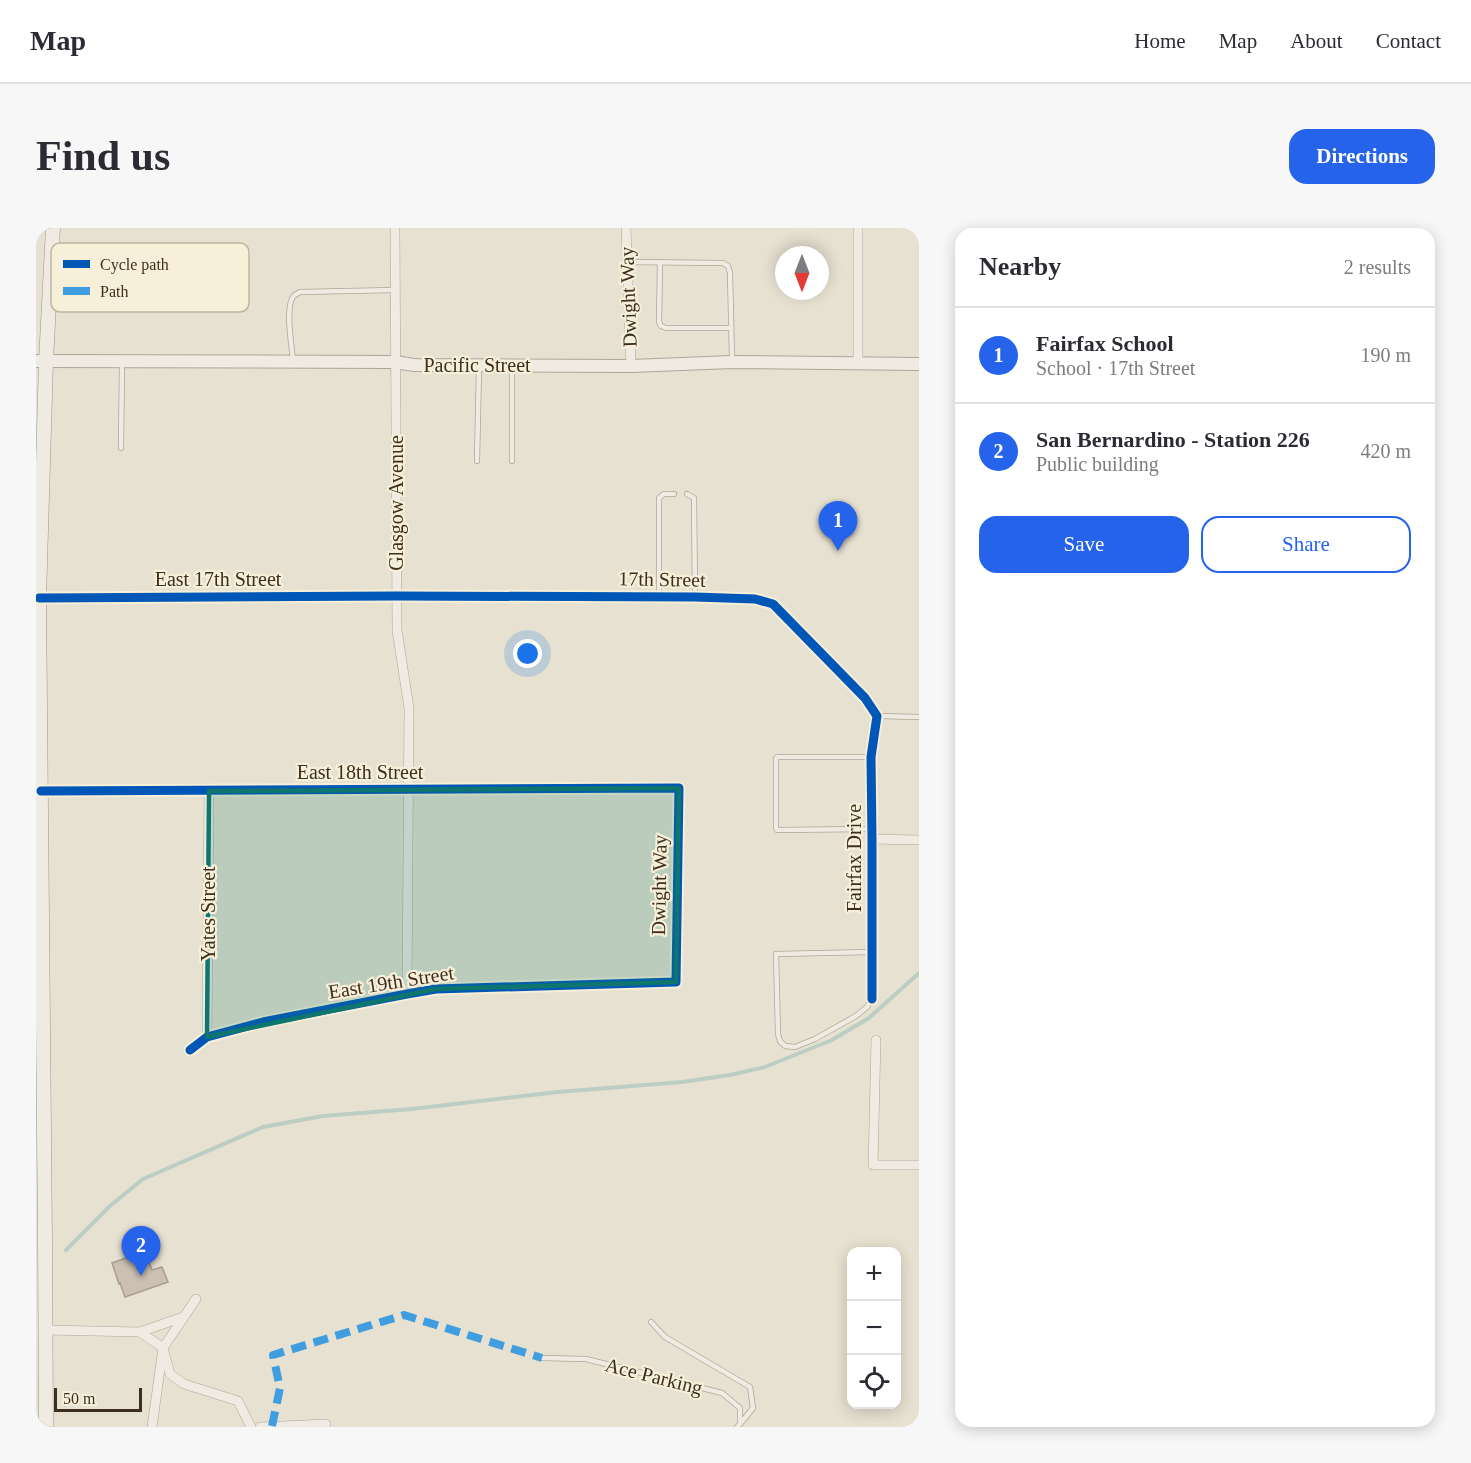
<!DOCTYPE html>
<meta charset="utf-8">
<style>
:root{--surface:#fff;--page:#f7f7f7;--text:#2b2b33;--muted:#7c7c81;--line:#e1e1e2;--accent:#2563eb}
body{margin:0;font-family:"Times New Roman",serif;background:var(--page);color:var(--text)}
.controls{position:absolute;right:18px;bottom:18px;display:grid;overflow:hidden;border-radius:12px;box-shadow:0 3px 15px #0003}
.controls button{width:54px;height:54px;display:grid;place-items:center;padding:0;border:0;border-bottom:2px solid var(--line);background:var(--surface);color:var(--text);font:30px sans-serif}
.compass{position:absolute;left:739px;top:18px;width:54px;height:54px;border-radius:50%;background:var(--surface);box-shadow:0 3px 15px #0003;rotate:180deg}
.scale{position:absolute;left:18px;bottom:15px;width:88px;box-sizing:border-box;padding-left:6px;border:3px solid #3d2f20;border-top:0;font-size:16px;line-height:21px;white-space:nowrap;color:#3d2f20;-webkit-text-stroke:4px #f7efd8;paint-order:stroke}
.you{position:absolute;left:492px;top:426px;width:21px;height:21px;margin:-15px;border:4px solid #fff;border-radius:50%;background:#1a73e8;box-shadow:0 0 0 9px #1a73e833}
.badge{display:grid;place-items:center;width:39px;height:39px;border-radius:50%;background:var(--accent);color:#fff;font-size:20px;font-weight:700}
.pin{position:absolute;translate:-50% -50px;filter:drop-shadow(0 2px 3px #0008)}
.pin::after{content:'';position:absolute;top:32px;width:21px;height:18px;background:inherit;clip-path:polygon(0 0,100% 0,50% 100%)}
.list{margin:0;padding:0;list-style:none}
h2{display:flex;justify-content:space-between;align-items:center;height:78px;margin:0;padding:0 24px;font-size:26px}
h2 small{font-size:20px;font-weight:400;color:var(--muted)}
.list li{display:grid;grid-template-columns:39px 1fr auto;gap:18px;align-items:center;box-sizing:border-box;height:96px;padding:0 24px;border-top:2px solid var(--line)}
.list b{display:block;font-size:22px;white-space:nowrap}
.list p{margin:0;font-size:20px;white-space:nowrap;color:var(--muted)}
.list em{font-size:20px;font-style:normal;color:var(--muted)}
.actions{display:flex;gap:12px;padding:18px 24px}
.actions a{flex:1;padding:14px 0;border:2px solid var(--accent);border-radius:18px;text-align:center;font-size:21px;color:var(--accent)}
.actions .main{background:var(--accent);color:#fff}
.icon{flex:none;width:33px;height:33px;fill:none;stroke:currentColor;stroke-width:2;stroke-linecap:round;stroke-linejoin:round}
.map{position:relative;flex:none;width:883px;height:1199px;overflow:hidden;border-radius:18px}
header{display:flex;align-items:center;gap:36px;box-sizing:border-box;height:84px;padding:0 30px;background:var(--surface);border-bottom:2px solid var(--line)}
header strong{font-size:28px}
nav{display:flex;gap:33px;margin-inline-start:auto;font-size:21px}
.intro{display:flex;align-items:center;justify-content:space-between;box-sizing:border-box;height:144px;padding:0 36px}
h1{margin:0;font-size:42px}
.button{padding:15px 27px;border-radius:18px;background:var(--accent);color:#fff;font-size:21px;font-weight:700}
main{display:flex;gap:36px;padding:0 36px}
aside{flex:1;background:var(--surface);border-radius:18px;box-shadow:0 3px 15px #0003}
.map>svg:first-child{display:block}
</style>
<header>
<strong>Map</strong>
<nav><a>Home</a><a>Map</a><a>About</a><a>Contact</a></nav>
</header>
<div class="intro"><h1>Find us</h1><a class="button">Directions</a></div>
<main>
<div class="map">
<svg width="883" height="1199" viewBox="0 0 883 1199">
<rect width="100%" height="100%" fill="#e7e1d1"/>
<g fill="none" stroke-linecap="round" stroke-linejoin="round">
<polyline stroke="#bccdc3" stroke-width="4" points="30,1022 74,978 107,951 227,899 287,888 376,881 522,864 646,854 694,847 729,839 796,812 833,790 883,745"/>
</g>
<polygon fill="#cbc0b2" stroke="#a89d90" stroke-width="1.5" points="109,1023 116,1042 126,1039 132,1054 89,1069 84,1055 83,1056 76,1035"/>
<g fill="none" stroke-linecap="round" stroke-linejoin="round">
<defs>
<g id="service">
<polyline points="592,34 687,35 692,38 694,45 696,132"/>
<polyline points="624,34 623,94 625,98 630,100 695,100"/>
<path d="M 257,133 C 256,119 249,80 257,69 C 259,66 261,66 264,64 L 359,62"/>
<polyline points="85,220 86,136"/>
<polyline points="441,233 443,140"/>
<polyline points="476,233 476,140"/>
<polyline points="651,266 658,270 659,369"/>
<polyline points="623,368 623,270 628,266 638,266"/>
<polyline points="841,488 883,489"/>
<polyline points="834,529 741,529 740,531 740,600 741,602 836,601"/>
<polyline points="835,724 740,726 742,806 744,813 749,818 759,819 779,811 820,788 831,779 836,771"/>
<polyline points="615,1094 629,1109 714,1159 717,1180 704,1196"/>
<polyline points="506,1130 550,1131 686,1165 704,1180 704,1196 701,1199"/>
</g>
<g id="minor">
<polyline points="359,0 361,402 373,480 371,766"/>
<polyline points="590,0 595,138"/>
<polyline points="822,0 822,135"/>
<polyline points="3,370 360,368 659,369 719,371 737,376 829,470 841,488 835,529 836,611 836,771"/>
<polyline points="5,563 643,560 640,754 400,761 371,766 227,794 171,809 154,822"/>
<polyline points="836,611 883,612"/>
<polyline points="171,809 173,563"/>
<polyline points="840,812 837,937 883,937"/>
<polyline points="9,1102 104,1104 147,1089"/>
<polyline points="104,1104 127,1120 134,1146 148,1156 202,1173 215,1199"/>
<polyline points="116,1199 127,1120 160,1071"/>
<polyline points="224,1199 290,1196"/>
</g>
<polyline id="tertiary" points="0,133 359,134 378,137 595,138 696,134 883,136"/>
<polyline id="secondary" points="10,1199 9,1012 3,370 10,133 17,0"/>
</defs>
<use href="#service" stroke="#ada699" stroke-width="6"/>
<use href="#minor" stroke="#ada699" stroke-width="10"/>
<use href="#tertiary" stroke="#ada699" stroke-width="14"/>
<use href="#secondary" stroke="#9c968a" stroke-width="15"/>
<use href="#service" stroke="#efebe3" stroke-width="4.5"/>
<use href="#minor" stroke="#efebe3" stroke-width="9"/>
<use href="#tertiary" stroke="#efebe3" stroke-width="12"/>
<use href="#secondary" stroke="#efebe3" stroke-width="14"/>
<polyline stroke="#3f9de0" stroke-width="8" stroke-dasharray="15 8" stroke-linecap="butt" points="236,1198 244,1160 237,1127 368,1087 506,1130"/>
<defs>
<g id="cycleway">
<polyline points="3,370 360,368 659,369 719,371 737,376 829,470 841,488 835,529 836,611 836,771"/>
<polyline points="5,563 643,560 640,754 400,761 371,766 227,794 171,809 154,822"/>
</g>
</defs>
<use href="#cycleway" stroke="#f7efd8" stroke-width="13"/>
<use href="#cycleway" stroke="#0057b8" stroke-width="9"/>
</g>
<path fill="#0f766e" fill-opacity="0.2" stroke="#0f766e" stroke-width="4.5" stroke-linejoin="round" d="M 643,560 L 640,754 L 400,761 L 171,809 L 173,563 Z"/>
<g text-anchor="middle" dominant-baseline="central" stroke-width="4.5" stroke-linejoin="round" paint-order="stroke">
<g font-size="20" fill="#3d2f20" stroke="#f7efd8">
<text transform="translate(592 69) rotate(-92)">Dwight Way</text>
<text x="441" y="137">Pacific Street</text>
<text transform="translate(360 275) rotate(-90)">Glasgow Avenue</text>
<text x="182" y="351">East 17th Street</text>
<text transform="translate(626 351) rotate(1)">17th Street</text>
<text x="324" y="544">East 18th Street</text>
<text transform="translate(818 630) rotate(-90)">Fairfax Drive</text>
<text transform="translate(623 657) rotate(-89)">Dwight Way</text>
<text transform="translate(172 686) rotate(-90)">Yates Street</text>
<text transform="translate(355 754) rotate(-9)">East 19th Street</text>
<text transform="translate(618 1148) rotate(14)">Ace Parking</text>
</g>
</g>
<rect x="15" y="15" width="198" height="69" rx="9" fill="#f7efd8" stroke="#bfb5a1" stroke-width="1.5"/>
<rect x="27" y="32" width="27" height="8" fill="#0057b8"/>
<rect x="27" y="59" width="27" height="8" fill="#3f9de0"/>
<g font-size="16" fill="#3d2f20">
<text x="64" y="42">Cycle path</text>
<text x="64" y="69">Path</text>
</g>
</svg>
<div class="controls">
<button>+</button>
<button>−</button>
<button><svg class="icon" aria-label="locate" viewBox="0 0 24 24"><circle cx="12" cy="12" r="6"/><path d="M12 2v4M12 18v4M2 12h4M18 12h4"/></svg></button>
</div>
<svg class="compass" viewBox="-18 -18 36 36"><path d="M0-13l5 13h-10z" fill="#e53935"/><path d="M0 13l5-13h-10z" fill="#7c7c81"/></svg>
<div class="scale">50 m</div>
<div class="you"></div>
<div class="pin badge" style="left:802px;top:323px">1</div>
<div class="pin badge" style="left:105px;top:1048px">2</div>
</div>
<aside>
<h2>Nearby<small>2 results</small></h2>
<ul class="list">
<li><span class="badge">1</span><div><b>Fairfax School</b><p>School · 17th Street</p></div><em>190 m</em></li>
<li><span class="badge">2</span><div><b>San Bernardino - Station 226</b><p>Public building</p></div><em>420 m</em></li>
</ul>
<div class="actions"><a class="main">Save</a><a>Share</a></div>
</aside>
</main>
